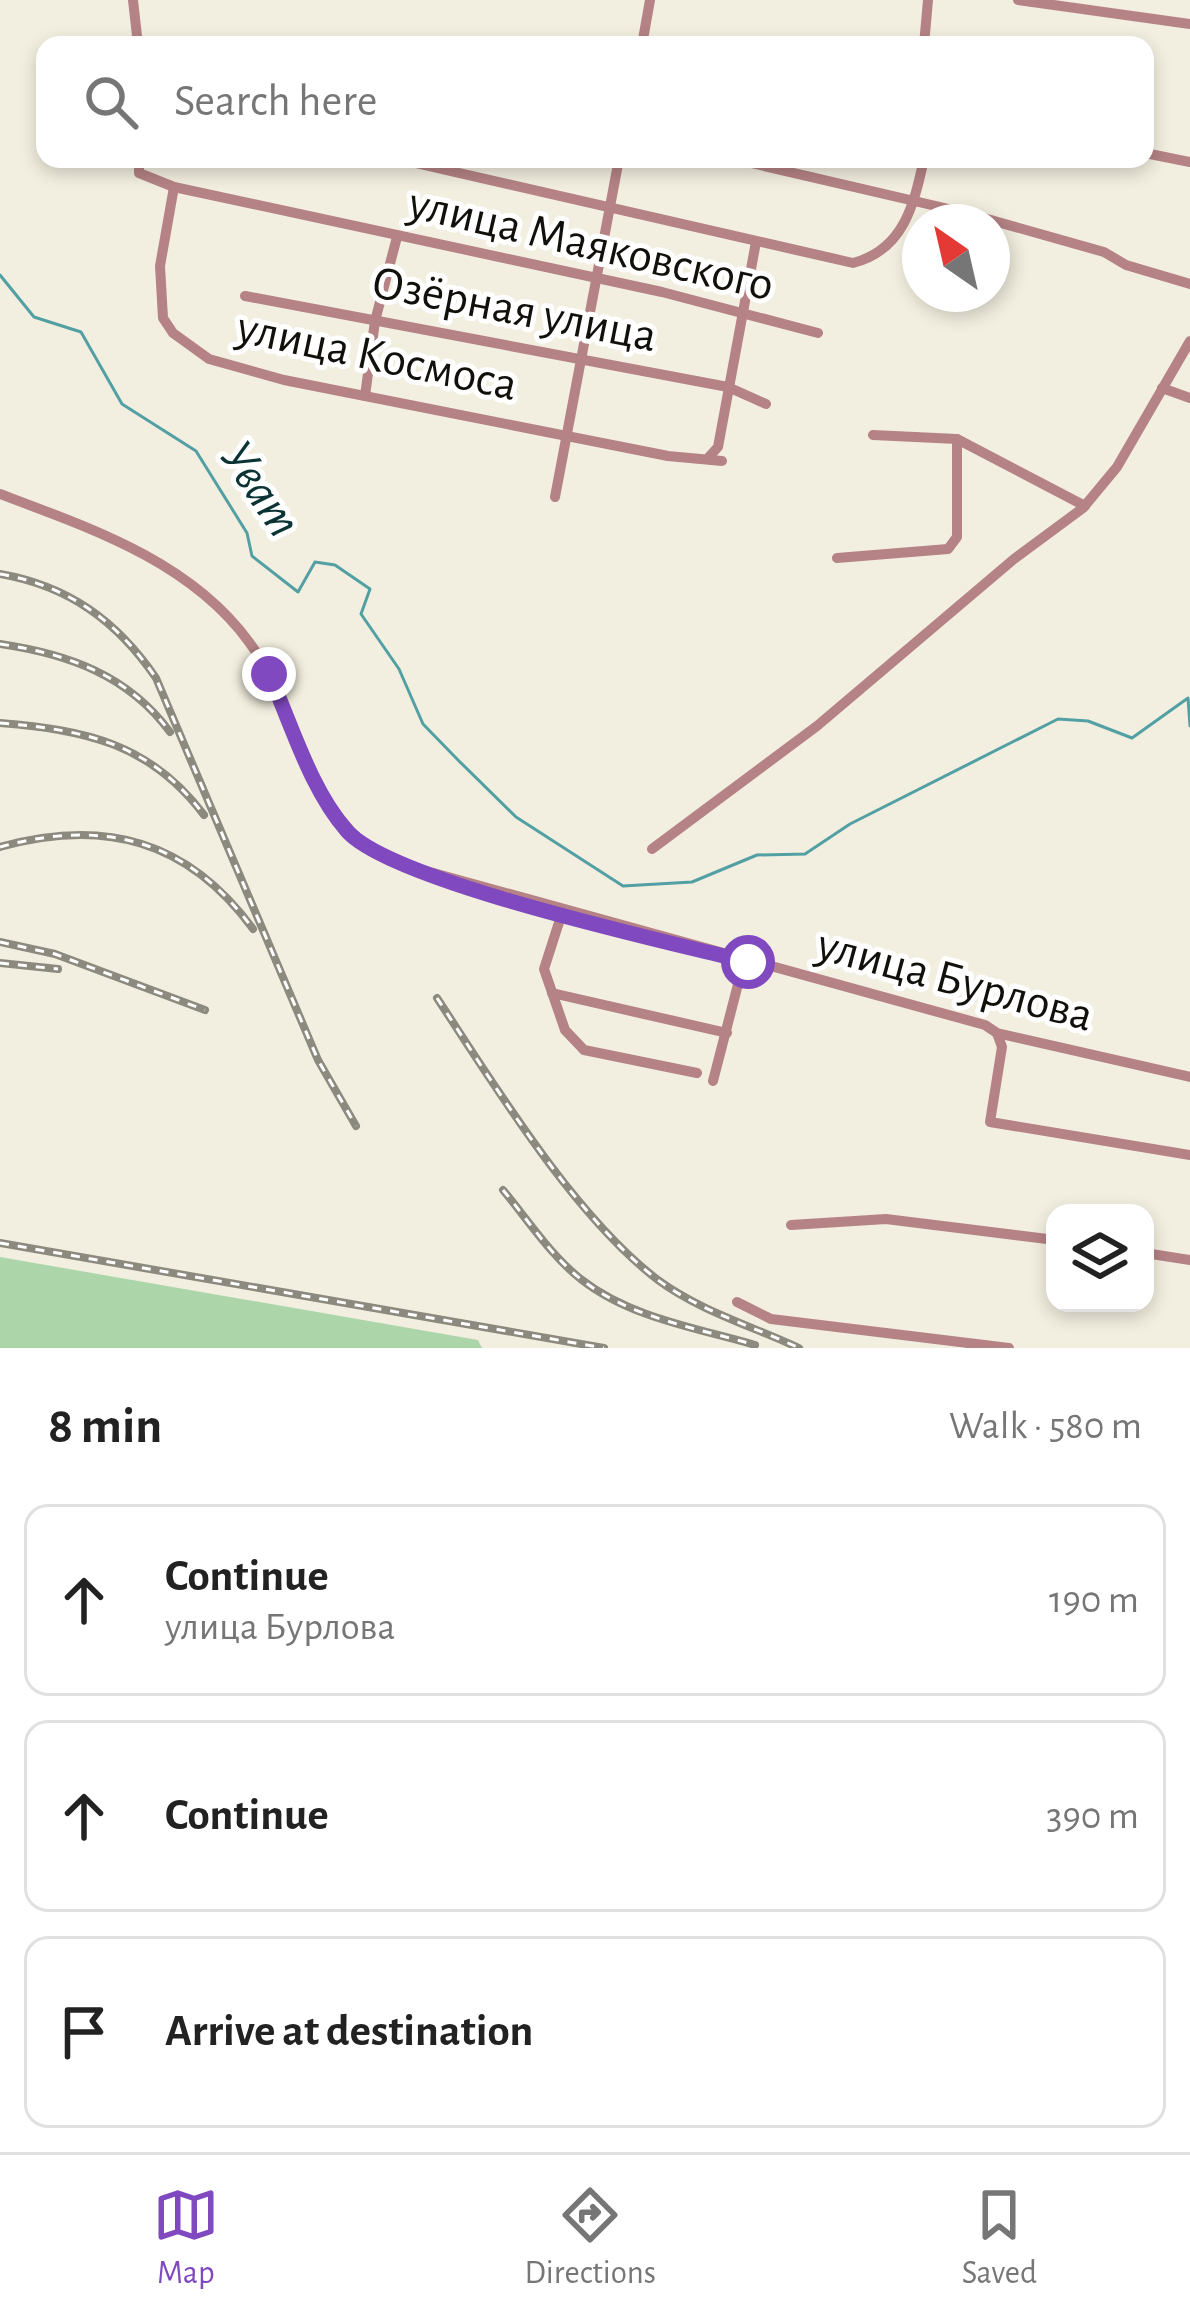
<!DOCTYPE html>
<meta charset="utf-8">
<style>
:root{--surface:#fff;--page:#f2f2f2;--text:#222;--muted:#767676;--line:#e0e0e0;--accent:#8049c0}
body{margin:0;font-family:"Alegreya Sans",sans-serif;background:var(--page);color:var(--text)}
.controls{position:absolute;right:36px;bottom:36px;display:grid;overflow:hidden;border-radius:24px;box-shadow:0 6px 18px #0003}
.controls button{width:108px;height:108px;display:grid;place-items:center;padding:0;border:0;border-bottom:3px solid var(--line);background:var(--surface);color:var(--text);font:60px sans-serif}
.compass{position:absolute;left:902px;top:204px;width:108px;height:108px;border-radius:50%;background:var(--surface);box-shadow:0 6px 18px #0003;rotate:326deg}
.stop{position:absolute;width:36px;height:36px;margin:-27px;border:9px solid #8049c0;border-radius:50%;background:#fff}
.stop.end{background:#8049c0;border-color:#fff;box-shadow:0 3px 12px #0008}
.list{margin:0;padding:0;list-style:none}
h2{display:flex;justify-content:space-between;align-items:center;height:156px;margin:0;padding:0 48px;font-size:51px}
h2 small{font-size:39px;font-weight:400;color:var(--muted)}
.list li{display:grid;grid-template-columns:78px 1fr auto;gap:36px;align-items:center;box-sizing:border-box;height:192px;margin:0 24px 24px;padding:0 24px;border:3px solid var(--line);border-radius:24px}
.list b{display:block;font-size:45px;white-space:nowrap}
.list p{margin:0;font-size:39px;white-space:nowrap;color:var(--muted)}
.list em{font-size:39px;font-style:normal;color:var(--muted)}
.icon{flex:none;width:66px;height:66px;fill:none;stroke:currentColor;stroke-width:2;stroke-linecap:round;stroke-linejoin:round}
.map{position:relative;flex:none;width:1190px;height:1348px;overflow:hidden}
.search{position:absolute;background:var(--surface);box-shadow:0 6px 18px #0003;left:36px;right:36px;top:36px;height:132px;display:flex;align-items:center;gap:30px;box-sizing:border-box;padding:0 42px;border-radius:24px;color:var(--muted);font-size:45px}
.sheet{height:804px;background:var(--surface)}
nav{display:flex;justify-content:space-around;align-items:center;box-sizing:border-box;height:168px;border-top:3px solid var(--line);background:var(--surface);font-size:33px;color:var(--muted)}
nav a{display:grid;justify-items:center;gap:6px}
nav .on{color:var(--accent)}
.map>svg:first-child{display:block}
</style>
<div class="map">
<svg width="1190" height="1348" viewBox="0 0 1190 1348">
<rect width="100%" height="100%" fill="#f3efe0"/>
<polygon fill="#acd6a9" points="0,1257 478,1340 482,1348 0,1348"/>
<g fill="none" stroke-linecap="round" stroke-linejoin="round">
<polyline stroke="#52a0a3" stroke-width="3" points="0,275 34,317 81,332 122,404 196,451 247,533 252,556 298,592 315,562 335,565 370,589 361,614 399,669 423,724 458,760 516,817 623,886 692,882 757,855 805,854 850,824 1058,719 1088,721 1132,738 1188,698 1190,726"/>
<g stroke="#b58385" stroke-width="10">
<polyline points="133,0 138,45"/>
<polyline points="1018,0 1190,24"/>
<polyline points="642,45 650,0"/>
<polyline points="924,45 928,0"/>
<polyline points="1145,153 1190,162"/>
<polyline points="139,159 139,173 174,187 662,292 818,333"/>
<path d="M 398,159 L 853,263 C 904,250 914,204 924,159"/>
<polyline points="734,159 966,213 1104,252 1126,265 1190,284"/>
<polyline points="174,187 160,266 163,318 173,333 209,359 284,380 668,456 722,461"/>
<polyline points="245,296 728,387 766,404"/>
<polyline points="1162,388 1190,398"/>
<polyline points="365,396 375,321 397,237"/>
<polyline points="873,435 957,439 1085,506"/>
<polyline points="708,458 718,447 756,242"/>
<path d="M 0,494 C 90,528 190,561 249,642 C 302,713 305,816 390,861 L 985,1025 L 997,1033 L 1190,1077"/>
<polyline points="555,497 619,159"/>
<polyline points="837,558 948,549 957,537 957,439"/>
<polyline points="652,849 817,726 1014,559 1083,508 1117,467 1190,341"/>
<polyline points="562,913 544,969 565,1030 584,1050 697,1073"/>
<polyline points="552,993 727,1033"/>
<polyline points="997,1033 1002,1047 990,1122 1190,1155"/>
<polyline points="713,1081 744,961"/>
<polyline points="791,1225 886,1219 1055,1240"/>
<polyline points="1145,1253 1190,1260"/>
<polyline points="737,1302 771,1319 1009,1348"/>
</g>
<defs>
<g id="rail">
<path d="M 0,574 C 69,586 117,621 156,678 L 318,1060 L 356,1126"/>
<path d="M 0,644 C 68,654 128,675 170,732"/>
<path d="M 0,723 C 85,730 150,743 204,815"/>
<path d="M 0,847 C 104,818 188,840 253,929"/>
<polyline points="0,942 55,954 205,1010"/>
<polyline points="0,963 58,969"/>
<path d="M 437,998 C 495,1086 574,1216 658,1280 C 700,1311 752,1326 799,1348"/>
<path d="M 503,1190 C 528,1220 551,1256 582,1280 C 631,1318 697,1328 755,1345"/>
<polyline points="0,1243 604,1348"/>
</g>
</defs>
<use href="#rail" stroke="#8c897f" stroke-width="8"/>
<use href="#rail" stroke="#fff" stroke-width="3" stroke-dasharray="9" stroke-linecap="butt"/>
</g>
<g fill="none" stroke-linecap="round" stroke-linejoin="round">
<path stroke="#8049c0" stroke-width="15" d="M 269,674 C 292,725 310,789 347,831 C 392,882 669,942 748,962"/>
</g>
<g text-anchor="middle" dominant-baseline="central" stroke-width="10" stroke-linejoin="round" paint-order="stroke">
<g font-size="48" fill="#12100b" stroke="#fff">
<text transform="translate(591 245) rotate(13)">улица Маяковского</text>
<text transform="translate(514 310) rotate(11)">Озёрная улица</text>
<text transform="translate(377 357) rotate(12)">улица Космоса</text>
<text transform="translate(955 981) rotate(15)">улица Бурлова</text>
</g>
<g font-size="51" font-style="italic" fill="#0b3334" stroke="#fff">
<text transform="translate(260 489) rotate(56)">Уват</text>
</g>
</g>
</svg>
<div class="controls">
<button><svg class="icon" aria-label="layers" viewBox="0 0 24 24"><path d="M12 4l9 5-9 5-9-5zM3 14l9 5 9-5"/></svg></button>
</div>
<svg class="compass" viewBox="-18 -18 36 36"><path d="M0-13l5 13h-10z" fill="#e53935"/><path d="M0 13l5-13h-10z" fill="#767676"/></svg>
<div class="stop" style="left:748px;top:962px"></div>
<div class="stop end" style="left:269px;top:674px"></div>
<div class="search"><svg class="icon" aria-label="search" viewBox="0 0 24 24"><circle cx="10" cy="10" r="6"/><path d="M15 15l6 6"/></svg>Search here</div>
</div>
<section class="sheet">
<h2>8 min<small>Walk · 580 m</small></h2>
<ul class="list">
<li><svg class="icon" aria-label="ahead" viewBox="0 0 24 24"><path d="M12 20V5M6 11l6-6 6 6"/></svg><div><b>Continue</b><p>улица Бурлова</p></div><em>190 m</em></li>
<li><svg class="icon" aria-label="ahead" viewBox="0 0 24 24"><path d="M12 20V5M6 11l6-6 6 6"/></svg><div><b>Continue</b></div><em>390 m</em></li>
<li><svg class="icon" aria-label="arrive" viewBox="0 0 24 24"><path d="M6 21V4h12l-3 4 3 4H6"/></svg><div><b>Arrive at destination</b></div></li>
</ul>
</section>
<nav>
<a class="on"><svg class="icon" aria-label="map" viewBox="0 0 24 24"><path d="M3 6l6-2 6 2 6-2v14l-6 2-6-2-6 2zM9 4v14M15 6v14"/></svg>Map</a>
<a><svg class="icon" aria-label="directions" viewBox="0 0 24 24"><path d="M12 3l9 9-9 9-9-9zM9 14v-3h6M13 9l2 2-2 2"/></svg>Directions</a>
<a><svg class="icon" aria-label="saved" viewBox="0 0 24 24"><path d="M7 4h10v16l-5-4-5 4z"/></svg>Saved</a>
</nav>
